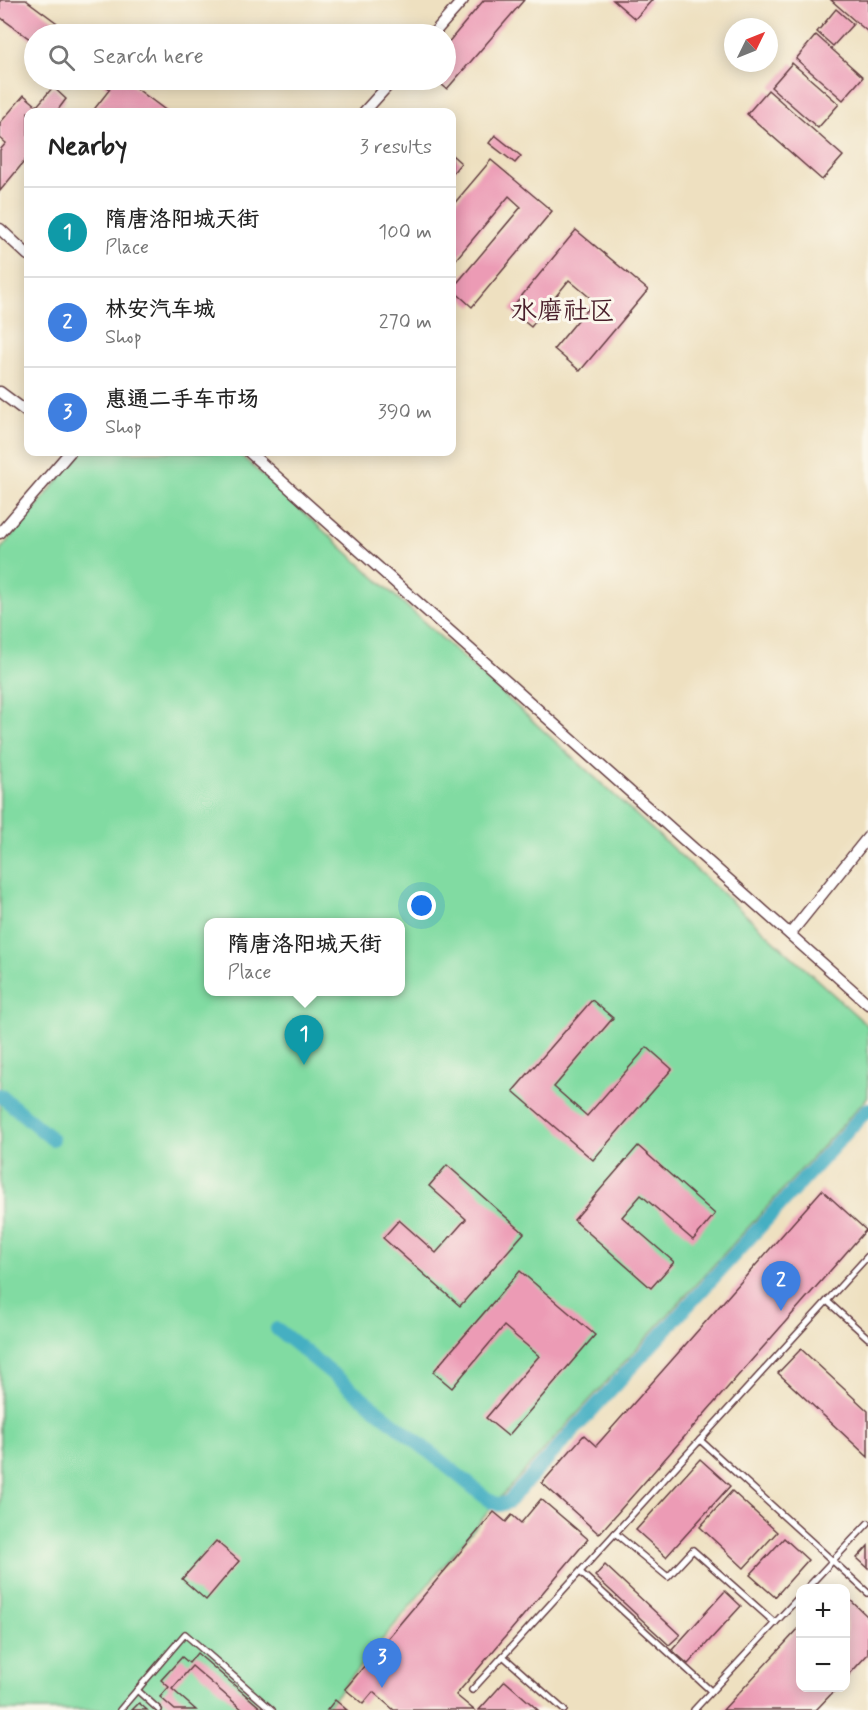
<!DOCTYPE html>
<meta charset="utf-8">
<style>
:root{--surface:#fff;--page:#f6f6f6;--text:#222;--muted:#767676;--line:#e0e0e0;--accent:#db2777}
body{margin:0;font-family:Mynerve,"LXGW WenKai TC",sans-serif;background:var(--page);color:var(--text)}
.controls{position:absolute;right:18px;bottom:18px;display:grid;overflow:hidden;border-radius:12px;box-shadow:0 3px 15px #0003}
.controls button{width:54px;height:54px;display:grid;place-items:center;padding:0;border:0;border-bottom:2px solid var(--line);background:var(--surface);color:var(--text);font:30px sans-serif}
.compass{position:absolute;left:724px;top:18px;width:54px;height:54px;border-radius:50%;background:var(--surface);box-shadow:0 3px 15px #0003;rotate:47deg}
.you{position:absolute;left:422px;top:906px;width:21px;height:21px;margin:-15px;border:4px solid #fff;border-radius:50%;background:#1a73e8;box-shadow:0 0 0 9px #1a73e833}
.badge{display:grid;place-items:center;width:39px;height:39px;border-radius:50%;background:var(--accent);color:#fff;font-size:20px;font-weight:700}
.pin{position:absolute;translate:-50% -50px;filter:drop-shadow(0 2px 3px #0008)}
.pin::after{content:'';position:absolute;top:32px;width:21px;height:18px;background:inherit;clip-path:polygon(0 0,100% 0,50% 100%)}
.popup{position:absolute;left:204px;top:918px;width:201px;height:78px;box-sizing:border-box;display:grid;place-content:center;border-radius:12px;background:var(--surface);filter:drop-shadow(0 2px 4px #0005);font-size:20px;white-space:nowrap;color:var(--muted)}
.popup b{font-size:22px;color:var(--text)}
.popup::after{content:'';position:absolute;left:50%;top:100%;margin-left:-12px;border:12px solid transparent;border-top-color:var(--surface)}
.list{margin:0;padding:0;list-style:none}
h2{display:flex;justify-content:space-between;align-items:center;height:78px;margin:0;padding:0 24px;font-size:26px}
h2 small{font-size:20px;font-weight:400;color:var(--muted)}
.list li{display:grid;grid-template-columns:39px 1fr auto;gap:18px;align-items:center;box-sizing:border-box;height:90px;padding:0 24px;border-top:2px solid var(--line)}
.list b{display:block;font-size:22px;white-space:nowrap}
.list p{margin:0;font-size:20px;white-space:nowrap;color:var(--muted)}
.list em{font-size:20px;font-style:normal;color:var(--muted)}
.icon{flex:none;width:33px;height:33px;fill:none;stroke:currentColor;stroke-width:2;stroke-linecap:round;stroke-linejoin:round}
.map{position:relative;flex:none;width:868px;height:1710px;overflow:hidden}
.search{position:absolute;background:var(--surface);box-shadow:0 3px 15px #0003;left:24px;top:24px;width:432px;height:66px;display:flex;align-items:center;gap:15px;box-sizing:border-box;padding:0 21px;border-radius:33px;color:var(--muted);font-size:22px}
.panel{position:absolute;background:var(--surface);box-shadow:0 3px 15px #0003;left:24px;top:108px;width:432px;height:348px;border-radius:12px}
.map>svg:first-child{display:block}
</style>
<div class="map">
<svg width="868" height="1710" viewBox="0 0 868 1710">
<rect width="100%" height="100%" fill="#fbf7ec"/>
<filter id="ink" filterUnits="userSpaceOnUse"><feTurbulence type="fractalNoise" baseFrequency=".0167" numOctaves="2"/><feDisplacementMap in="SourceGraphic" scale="12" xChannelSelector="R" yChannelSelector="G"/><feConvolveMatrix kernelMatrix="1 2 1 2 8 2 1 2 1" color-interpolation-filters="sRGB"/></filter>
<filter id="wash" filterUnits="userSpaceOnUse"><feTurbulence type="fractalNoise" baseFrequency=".008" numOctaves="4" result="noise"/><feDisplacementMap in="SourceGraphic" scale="24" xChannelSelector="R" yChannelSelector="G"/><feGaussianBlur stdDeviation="1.35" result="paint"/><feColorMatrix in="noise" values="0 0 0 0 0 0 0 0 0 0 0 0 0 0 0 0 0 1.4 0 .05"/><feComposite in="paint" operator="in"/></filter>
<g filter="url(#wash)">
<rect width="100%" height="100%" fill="#eee0c0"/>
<path fill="#81dba2" stroke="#667d66" stroke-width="1.5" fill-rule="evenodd" d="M 82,452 L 237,452 L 868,1026 L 868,1097 L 499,1499 L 324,1710 L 0,1710 L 0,550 ZM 208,922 L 400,922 L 400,992 L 208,992 Z"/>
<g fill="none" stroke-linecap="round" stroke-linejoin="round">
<g stroke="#44afc2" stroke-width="14">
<polyline points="0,1095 52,1139"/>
<polyline points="277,1329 490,1501 499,1505 508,1502 868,1109"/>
</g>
</g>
<g id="blocks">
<g fill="#ec9bb5">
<polygon points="0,0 26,0 72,34 34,34 34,42 0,17"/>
<polygon points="484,0 524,0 447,89 436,80 446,80 446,45"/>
<polygon points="613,0 652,0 635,19"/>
<polygon points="831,0 868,0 868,32 855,21"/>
<polygon points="836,9 853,24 833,46 817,32"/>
<polygon points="816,35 863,77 843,100 796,59"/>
<polygon points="792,63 839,104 818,128 771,87"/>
<polygon points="98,80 125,80 168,112 92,112 110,89"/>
<polygon points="53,87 66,99 57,111 59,112 28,112 28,157 0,191 0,150 6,143 0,138 0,123 24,95 37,106"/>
<polygon points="768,90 843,156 822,180 747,114"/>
<polygon points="495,135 521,156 515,163 489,143"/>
<polygon points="452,155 461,163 452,174"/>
<polygon points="491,160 552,211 472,307 452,289 521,207 509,196 452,264 452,206"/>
<polygon points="576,230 648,290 580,371 554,349 594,301 569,280 531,327 510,310"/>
<polygon points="592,1000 613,1018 554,1087 587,1116 647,1047 672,1069 593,1160 513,1091"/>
<polygon points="638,1146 715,1214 693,1240 641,1195 622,1217 674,1262 651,1288 574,1220"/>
<polygon points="447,1165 524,1233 460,1306 383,1238 399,1220 436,1253 466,1219 429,1186"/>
<polygon points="822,1190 866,1230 599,1534 542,1483 584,1435 596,1446"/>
<polygon points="520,1271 595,1335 508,1436 486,1418 539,1356 504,1326 452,1388 433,1372"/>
<polygon points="801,1349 868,1411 868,1457 778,1373"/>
<polygon points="700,1459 730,1486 666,1557 636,1530"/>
<polygon points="732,1491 777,1532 744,1568 700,1527"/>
<polygon points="541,1499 588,1539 456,1695 474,1710 394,1710 373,1692 363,1704 345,1689 494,1512 506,1522 512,1515 521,1523"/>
<polygon points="784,1538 808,1560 775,1597 750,1575"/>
<polygon points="216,1541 239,1561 206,1600 182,1579"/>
<polygon points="868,1546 868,1568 857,1558"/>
<polygon points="605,1565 680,1635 669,1645 595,1576"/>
<polygon points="725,1591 741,1606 688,1664 672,1650"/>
<polygon points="846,1596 868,1617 868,1654 846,1678"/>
<polygon points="800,1627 800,1688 837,1688 816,1710 723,1710"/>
<polygon points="197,1653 263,1710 243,1710 192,1666 172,1689 196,1710 175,1710 160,1697 169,1687 161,1680 182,1657 189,1663"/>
<polygon points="505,1681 538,1710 479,1710"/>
<polygon points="335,1700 347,1710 327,1710"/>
<polygon points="139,1703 147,1710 132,1710"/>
</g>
</g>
</g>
<g filter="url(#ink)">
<use href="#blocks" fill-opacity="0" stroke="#633c41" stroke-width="1.5"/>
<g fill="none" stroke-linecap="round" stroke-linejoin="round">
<defs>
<g id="lane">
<polyline points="827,1301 868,1338"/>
<polyline points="700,1440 868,1593"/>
<polyline points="615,1533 668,1577 693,1550 775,1623"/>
<polyline points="580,1572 711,1691"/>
<polyline points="807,1588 868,1523"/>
<polyline points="503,1656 564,1710"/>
<polyline points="137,1690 159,1710"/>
<polyline points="472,1690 868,1256"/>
<polyline points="120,1710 185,1634 272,1710"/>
<polyline points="694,1710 800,1596"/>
</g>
<g id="street">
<polyline points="433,34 463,0"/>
<polyline points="364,112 393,80"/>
<polyline points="0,229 28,255"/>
<polyline points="0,392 28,413"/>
<polyline points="249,452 868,1004"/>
<polyline points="0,533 70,452"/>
<polyline points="790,934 868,837"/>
</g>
</defs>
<use href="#lane" stroke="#633c41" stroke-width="8"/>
<use href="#street" stroke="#633c41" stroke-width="13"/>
<use href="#lane" stroke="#fff" stroke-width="5"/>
<use href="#street" stroke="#fff" stroke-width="10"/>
</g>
</g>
<g text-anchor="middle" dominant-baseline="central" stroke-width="6" stroke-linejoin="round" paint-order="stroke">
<g font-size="26" fill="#4a1f2b" stroke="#fbf7ec">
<text x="563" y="312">水磨社区</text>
</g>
</g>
</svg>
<div class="controls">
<button>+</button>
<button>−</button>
</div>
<svg class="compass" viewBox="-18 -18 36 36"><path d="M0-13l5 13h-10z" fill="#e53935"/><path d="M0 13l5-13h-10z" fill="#767676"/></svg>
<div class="you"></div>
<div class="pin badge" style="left:304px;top:1065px;background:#0f9aa8">1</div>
<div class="popup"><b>隋唐洛阳城天街</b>Place</div>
<div class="pin badge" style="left:781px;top:1311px;background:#3f7fe0">2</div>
<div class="pin badge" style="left:382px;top:1688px;background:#3f7fe0">3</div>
<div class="search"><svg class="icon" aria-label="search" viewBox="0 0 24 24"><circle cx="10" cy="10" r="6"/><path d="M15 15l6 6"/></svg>Search here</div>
<section class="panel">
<h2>Nearby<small>3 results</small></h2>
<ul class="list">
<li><span class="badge" style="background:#0f9aa8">1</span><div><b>隋唐洛阳城天街</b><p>Place</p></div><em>100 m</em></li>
<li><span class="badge" style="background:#3f7fe0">2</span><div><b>林安汽车城</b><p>Shop</p></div><em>270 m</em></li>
<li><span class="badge" style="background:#3f7fe0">3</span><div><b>惠通二手车市场</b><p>Shop</p></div><em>390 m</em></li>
</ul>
</section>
</div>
